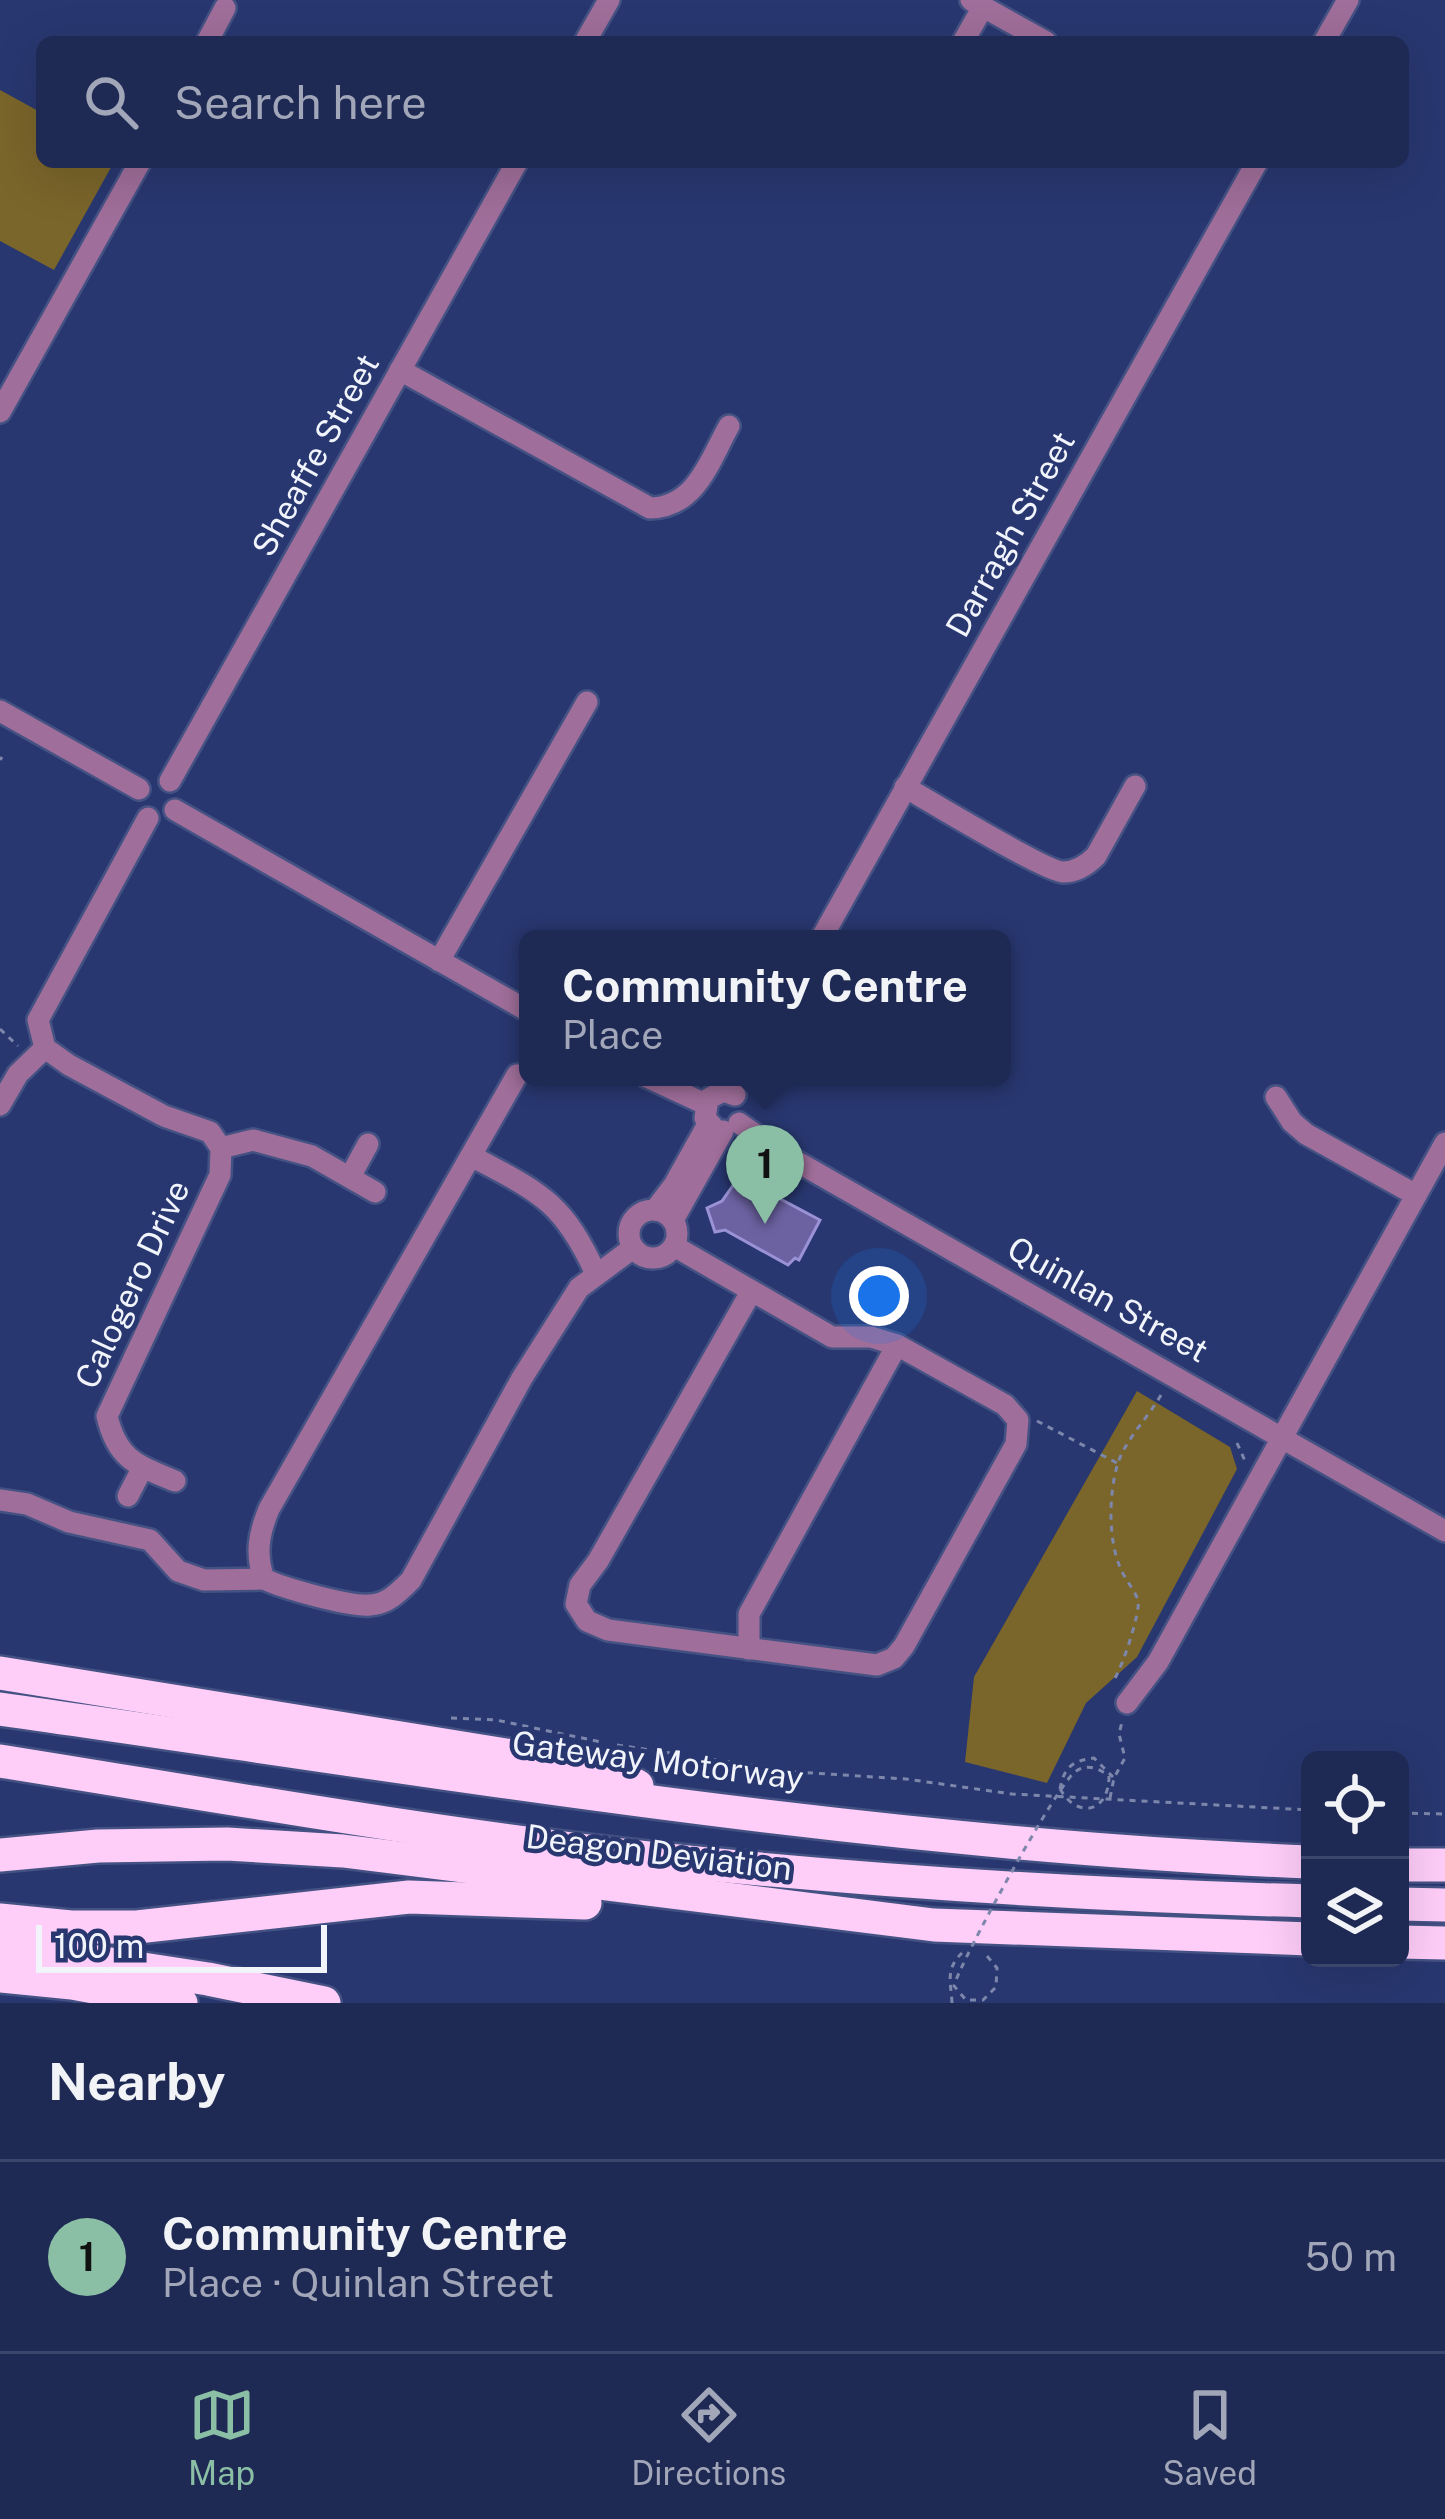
<!DOCTYPE html>
<meta charset="utf-8">
<style>
:root{--surface:#1e2954;--page:#2b355e;--text:#f1f3f6;--muted:#a1a6b8;--line:#3c456b;--accent:#8abfa5}
body{margin:0;font-family:"Public Sans",sans-serif;background:var(--page);color:var(--text)}
.controls{position:absolute;right:36px;bottom:36px;display:grid;overflow:hidden;border-radius:18px;box-shadow:0 12px 48px #0002}
.controls button{width:108px;height:108px;display:grid;place-items:center;padding:0;border:0;border-bottom:3px solid var(--line);background:var(--surface);color:var(--text);font:60px sans-serif}
.scale{position:absolute;left:36px;bottom:30px;width:291px;box-sizing:border-box;padding-left:12px;border:6px solid #f1f4fb;border-top:0;font-size:33px;line-height:42px;white-space:nowrap;color:#f1f4fb;-webkit-text-stroke:9px #283770;paint-order:stroke}
.you{position:absolute;left:879px;top:1296px;width:42px;height:42px;margin:-30px;border:9px solid #fff;border-radius:50%;background:#1a73e8;box-shadow:0 0 0 18px #1a73e833}
.badge{display:grid;place-items:center;width:78px;height:78px;border-radius:50%;background:var(--accent);color:#111;font-size:39px;font-weight:700}
.pin{position:absolute;translate:-50% -99px;filter:drop-shadow(0 3px 6px #0008)}
.pin::after{content:'';position:absolute;top:63px;width:42px;height:36px;background:inherit;clip-path:polygon(0 0,100% 0,50% 100%)}
.popup{position:absolute;left:519px;top:930px;width:492px;height:156px;box-sizing:border-box;display:grid;place-content:center;border-radius:18px;background:var(--surface);filter:drop-shadow(0 3px 9px #0005);font-size:39px;white-space:nowrap;color:var(--muted)}
.popup b{font-size:45px;color:var(--text)}
.popup::after{content:'';position:absolute;left:50%;top:100%;margin-left:-24px;border:24px solid transparent;border-top-color:var(--surface)}
.list{margin:0;padding:0;list-style:none}
h2{display:flex;justify-content:space-between;align-items:center;height:156px;margin:0;padding:0 48px;font-size:51px}
h2 small{font-size:39px;font-weight:400;color:var(--muted)}
.list li{display:grid;grid-template-columns:78px 1fr auto;gap:36px;align-items:center;box-sizing:border-box;height:192px;padding:0 48px;border-top:3px solid var(--line)}
.list b{display:block;font-size:45px;white-space:nowrap}
.list p{margin:0;font-size:39px;white-space:nowrap;color:var(--muted)}
.list em{font-size:39px;font-style:normal;color:var(--muted)}
.icon{flex:none;width:66px;height:66px;fill:none;stroke:currentColor;stroke-width:2;stroke-linecap:round;stroke-linejoin:round}
.map{position:relative;flex:none;width:1445px;height:2003px;overflow:hidden}
.search{position:absolute;background:var(--surface);box-shadow:0 12px 48px #0002;left:36px;right:36px;top:36px;height:132px;display:flex;align-items:center;gap:30px;box-sizing:border-box;padding:0 42px;border-radius:18px;color:var(--muted);font-size:45px}
.sheet{height:348px;background:var(--surface)}
nav{display:flex;justify-content:space-around;align-items:center;box-sizing:border-box;height:168px;border-top:3px solid var(--line);background:var(--surface);font-size:33px;color:var(--muted)}
nav a{display:grid;justify-items:center;gap:6px}
nav .on{color:var(--accent)}
.map>svg:first-child{display:block}
</style>
<div class="map">
<svg width="1445" height="2003" viewBox="0 0 1445 2003">
<rect width="100%" height="100%" fill="#283770"/>
<g fill="#7a652a">
<polygon points="0,90 42,113 42,162 114,162 54,270 0,241"/>
<polygon points="1137,1391 1230,1447 1237,1469 1137,1657 1086,1703 1047,1783 965,1762 974,1677"/>
</g>
<polygon fill="#6c62a2" stroke="#9b92d6" stroke-width="3" points="739,1177 820,1220 799,1260 795,1258 788,1265 725,1230 715,1232 707,1208 722,1201"/>
<g fill="none" stroke-linecap="round" stroke-linejoin="round">
<defs>
<g id="minor">
<polyline points="971,0 1046,42"/>
<polyline points="207,42 225,8"/>
<polyline points="585,42 609,0"/>
<polyline points="963,42 983,7"/>
<polyline points="1324,42 1348,0"/>
<path d="M 400,370 L 650,508 C 696,507 709,462 729,426"/>
<polyline points="0,412 140,162"/>
<polyline points="0,711 139,789"/>
<polyline points="170,781 517,162"/>
<path d="M 905,787 C 929,801 1045,871 1063,872 C 1077,872 1087,865 1096,856 L 1135,786"/>
<polyline points="175,810 528,1011"/>
<path d="M 148,818 L 38,1020 L 45,1048 L 69,1065 L 164,1116 L 210,1132 L 221,1148 L 220,1175 L 107,1416 C 117,1459 136,1465 175,1481"/>
<polyline points="821,939 1257,162"/>
<polyline points="439,961 587,702"/>
<path d="M 517,1075 L 269,1509 C 259,1533 255,1554 264,1579 C 283,1588 349,1607 370,1605 C 388,1604 399,1592 411,1580 L 522,1378 L 579,1288 L 633,1248"/>
<polyline points="647,1077 705,1104"/>
<polyline points="1276,1097 1292,1122 1306,1134 1416,1195"/>
<polyline points="0,1105 18,1074 45,1048"/>
<polyline points="739,1123 780,1152 1445,1531"/>
<polyline points="715,1129 705,1118 708,1099 723,1091 735,1095"/>
<polyline points="221,1148 253,1140 312,1156 375,1192"/>
<path d="M 471,1156 C 539,1192 563,1201 596,1274"/>
<polyline points="350,1177 368,1144"/>
<circle cx="653" cy="1234" r="24"/>
<polyline points="655,1210 674,1185 708,1124"/>
<polyline points="673,1220 723,1131"/>
<polyline points="674,1246 832,1337 871,1337 897,1345 1005,1405 1018,1420 1016,1444 904,1646 894,1658 877,1665 608,1630 587,1621 576,1604 580,1585 598,1561 751,1292"/>
<polyline points="128,1496 143,1467"/>
<polyline points="0,1500 27,1504 69,1522 150,1540 178,1571 204,1580 264,1579"/>
<polyline points="749,1649 749,1614 897,1345"/>
<polyline points="1127,1703 1158,1662 1445,1143"/>
</g>
<g id="highway">
<polyline points="0,1673 611,1772 637,1786"/>
<path d="M 0,1709 C 434,1770 871,1845 1310,1862"/>
<path d="M 0,1761 C 213,1795 425,1833 639,1857 C 862,1881 1086,1895 1310,1901"/>
<polyline points="0,1855 98,1846 227,1844 343,1851 934,1925 1310,1939"/>
<polyline points="1400,1865 1445,1865"/>
<polyline points="1400,1904 1445,1905"/>
<polyline points="0,1920 71,1927 137,1927 409,1897 585,1903"/>
<polyline points="1400,1942 1445,1943"/>
<polyline points="0,1947 208,1979 324,2003"/>
<polyline points="0,1976 72,1983 181,2003"/>
</g>
</defs>
<use href="#minor" stroke="#445183" stroke-width="26"/>
<use href="#highway" stroke="#445183" stroke-width="38"/>
<g stroke="#7d87ab" stroke-width="3" stroke-dasharray="6 6" stroke-linecap="butt">
<polyline points="0,760 2,757"/>
<polyline points="0,1029 18,1046"/>
<polyline points="1037,1421 1117,1463"/>
<polyline points="1237,1443 1245,1461"/>
<path d="M 1115,1678 C 1122,1667 1141,1612 1138,1600 C 1134,1589 1124,1578 1120,1567 C 1108,1539 1109,1495 1117,1466 C 1124,1441 1148,1418 1161,1395"/>
<polyline points="451,1718 496,1720 601,1742"/>
<polyline points="617,1745 796,1772 906,1779 1012,1794 1310,1810"/>
<path d="M 1060,1789 C 1064,1767 1072,1761 1094,1758 L 1113,1777"/>
<polyline points="1110,1798 1114,1778 1125,1758 1119,1734 1122,1722"/>
<polyline points="1400,1813 1445,1814"/>
<path d="M 952,2003 C 951,1982 945,1969 962,1953"/>
</g>
<use href="#minor" stroke="#9f6e9a" stroke-width="21"/>
<use href="#highway" stroke="#fecdf8" stroke-width="33"/>
<path stroke="#7d87ab" stroke-width="3" stroke-dasharray="6 6" stroke-linecap="butt" d="M 987,1956 L 997,1968 L 996,1987 L 983,2000 L 966,2000 L 954,1986 C 960,1962 1058,1783 1075,1772 C 1086,1763 1099,1768 1109,1776 C 1109,1812 1078,1820 1060,1789"/>
</g>
<g text-anchor="middle" dominant-baseline="central" stroke-width="9" stroke-linejoin="round" paint-order="stroke">
<g font-size="33" fill="#f1f4fb" stroke="#283770">
<text transform="translate(315 455) rotate(-61)">Sheaffe Street</text>
<text transform="translate(1010 534) rotate(-61)">Darragh Street</text>
<text transform="translate(132 1284) rotate(-65)">Calogero Drive</text>
<text transform="translate(1108 1299) rotate(29)">Quinlan Street</text>
<text transform="translate(658 1760) rotate(7)">Gateway Motorway</text>
<text transform="translate(659 1852) rotate(7)">Deagon Deviation</text>
</g>
</g>
</svg>
<div class="controls">
<button><svg class="icon" aria-label="locate" viewBox="0 0 24 24"><circle cx="12" cy="12" r="6"/><path d="M12 2v4M12 18v4M2 12h4M18 12h4"/></svg></button>
<button><svg class="icon" aria-label="layers" viewBox="0 0 24 24"><path d="M12 4l9 5-9 5-9-5zM3 14l9 5 9-5"/></svg></button>
</div>
<div class="scale">100 m</div>
<div class="you"></div>
<div class="pin badge" style="left:765px;top:1224px">1</div>
<div class="popup"><b>Community Centre</b>Place</div>
<div class="search"><svg class="icon" aria-label="search" viewBox="0 0 24 24"><circle cx="10" cy="10" r="6"/><path d="M15 15l6 6"/></svg>Search here</div>
</div>
<section class="sheet">
<h2>Nearby<small></small></h2>
<ul class="list">
<li><span class="badge">1</span><div><b>Community Centre</b><p>Place · Quinlan Street</p></div><em>50 m</em></li>
</ul>
</section>
<nav>
<a class="on"><svg class="icon" aria-label="map" viewBox="0 0 24 24"><path d="M3 6l6-2 6 2 6-2v14l-6 2-6-2-6 2zM9 4v14M15 6v14"/></svg>Map</a>
<a><svg class="icon" aria-label="directions" viewBox="0 0 24 24"><path d="M12 3l9 9-9 9-9-9zM9 14v-3h6M13 9l2 2-2 2"/></svg>Directions</a>
<a><svg class="icon" aria-label="saved" viewBox="0 0 24 24"><path d="M7 4h10v16l-5-4-5 4z"/></svg>Saved</a>
</nav>
